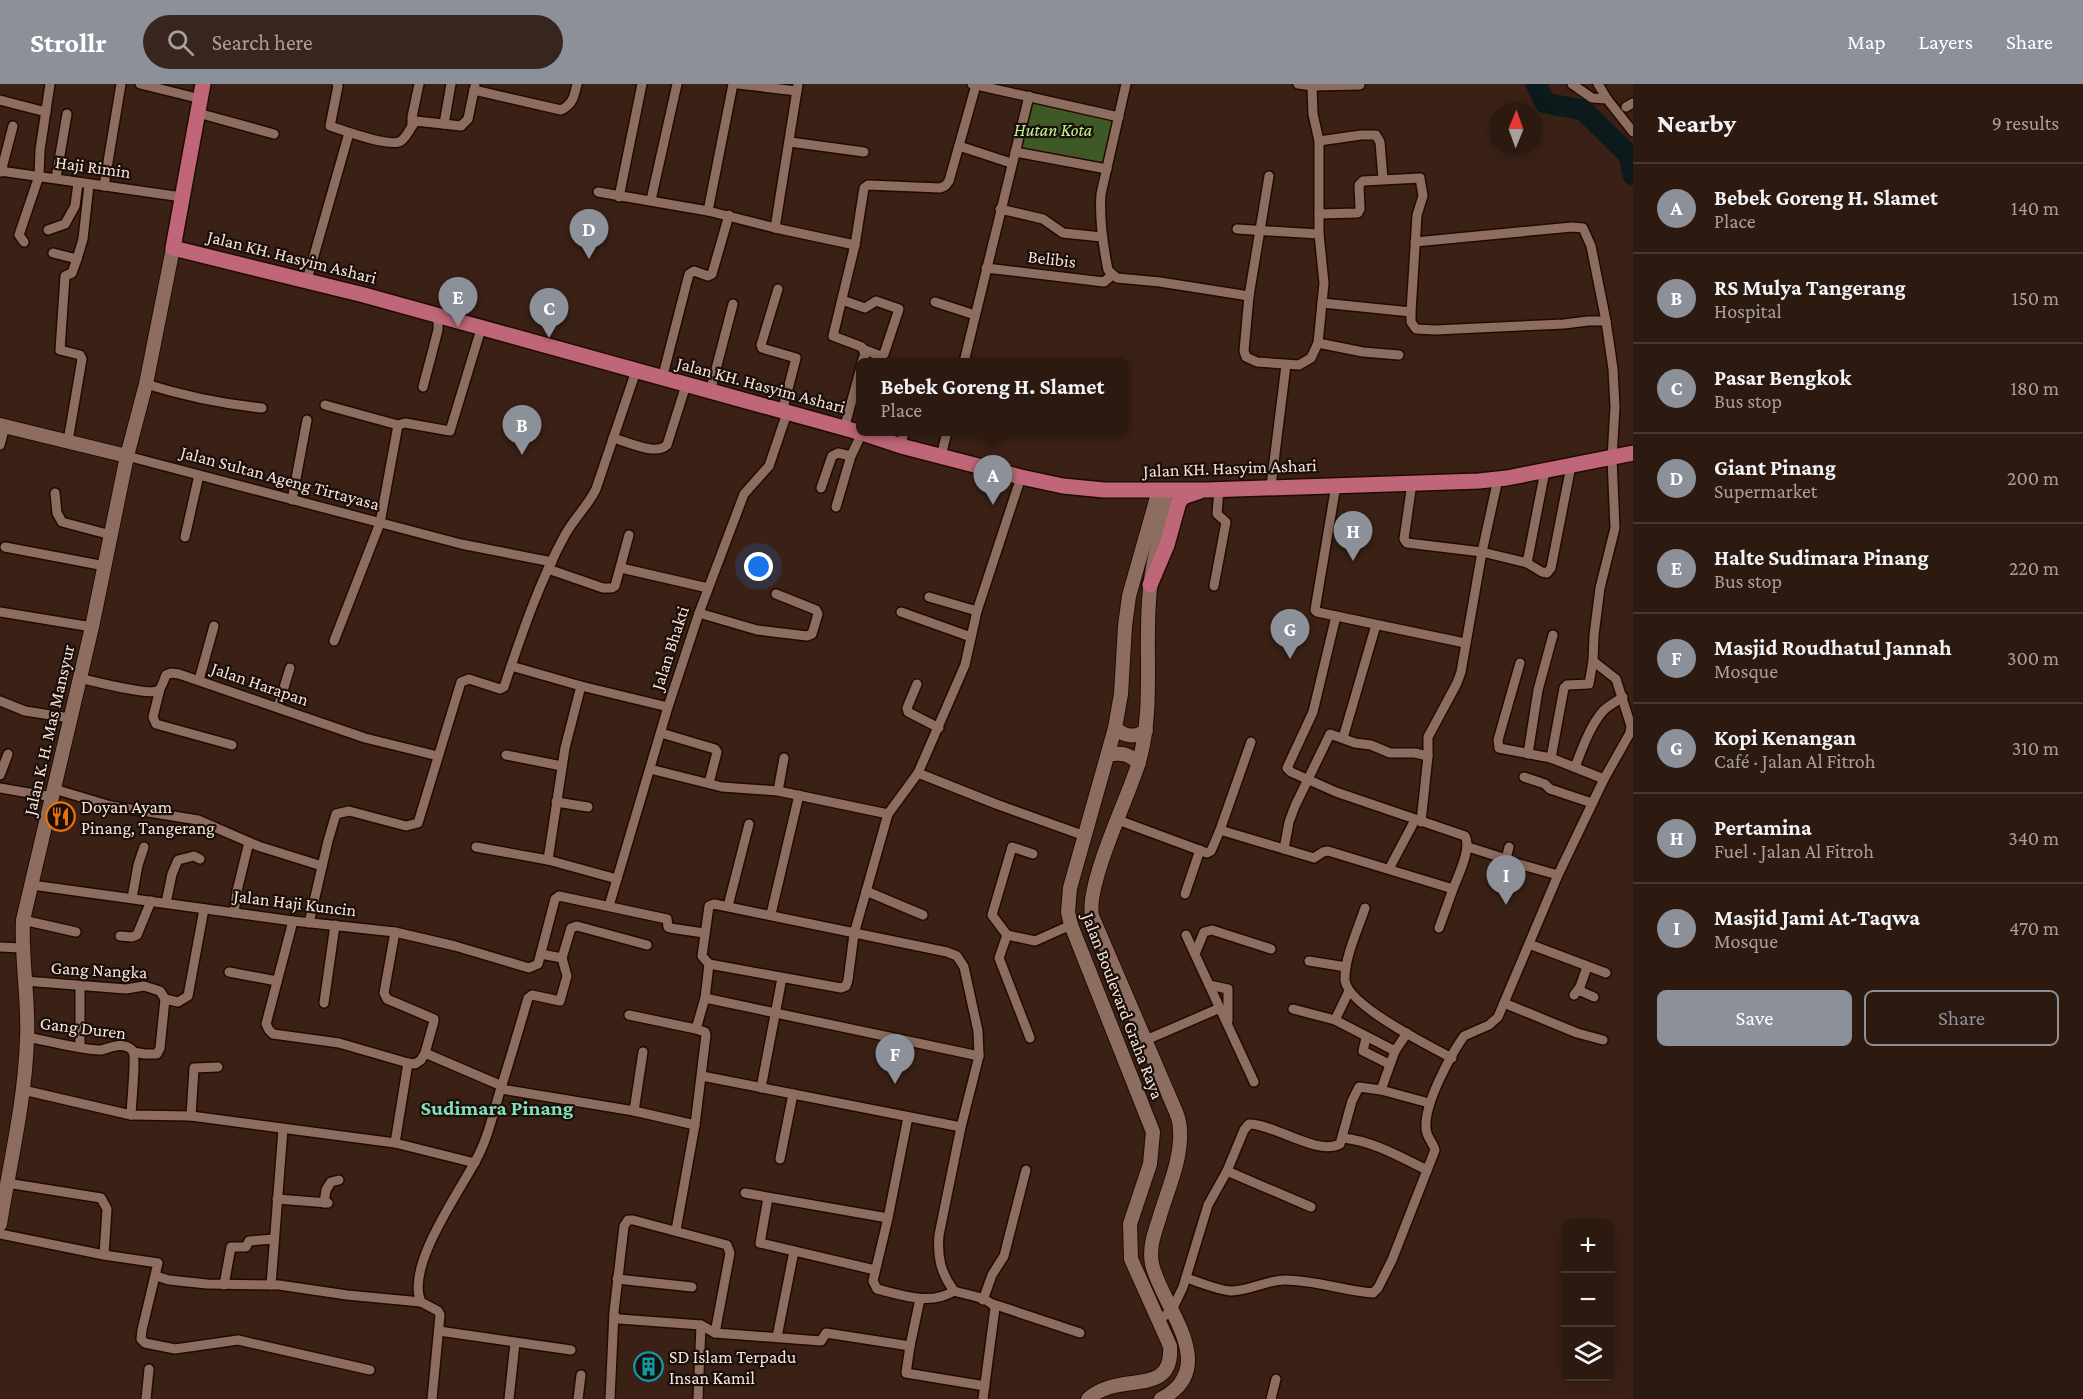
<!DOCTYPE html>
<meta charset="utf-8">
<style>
:root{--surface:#2c1910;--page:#38261e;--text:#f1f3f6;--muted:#a6a09f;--line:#483830;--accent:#8c9099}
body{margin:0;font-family:"Crimson Pro",serif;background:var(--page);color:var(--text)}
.controls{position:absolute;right:18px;bottom:18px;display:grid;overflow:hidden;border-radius:9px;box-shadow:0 3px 15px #0003}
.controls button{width:54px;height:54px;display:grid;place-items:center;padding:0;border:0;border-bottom:2px solid var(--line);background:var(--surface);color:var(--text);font:30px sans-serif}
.compass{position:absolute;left:1489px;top:18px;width:54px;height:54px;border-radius:50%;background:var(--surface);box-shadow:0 3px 15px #0003;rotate:1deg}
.you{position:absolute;left:759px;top:483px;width:21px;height:21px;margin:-15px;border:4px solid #fff;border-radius:50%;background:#1a73e8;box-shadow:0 0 0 9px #1a73e833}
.badge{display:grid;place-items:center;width:39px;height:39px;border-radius:50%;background:var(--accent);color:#fff;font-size:20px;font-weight:700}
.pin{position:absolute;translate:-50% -50px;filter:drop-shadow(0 2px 3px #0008)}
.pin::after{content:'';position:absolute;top:32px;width:21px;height:18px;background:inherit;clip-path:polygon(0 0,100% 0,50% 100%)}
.popup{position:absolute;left:856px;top:274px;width:273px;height:78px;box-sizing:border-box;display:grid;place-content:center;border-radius:9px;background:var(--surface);filter:drop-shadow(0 2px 4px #0005);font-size:20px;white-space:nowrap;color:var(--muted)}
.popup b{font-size:22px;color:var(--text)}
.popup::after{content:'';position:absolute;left:50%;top:100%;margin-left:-12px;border:12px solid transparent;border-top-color:var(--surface)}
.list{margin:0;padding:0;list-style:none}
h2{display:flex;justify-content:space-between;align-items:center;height:78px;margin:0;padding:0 24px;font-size:26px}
h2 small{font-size:20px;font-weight:400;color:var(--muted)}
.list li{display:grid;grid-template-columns:39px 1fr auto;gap:18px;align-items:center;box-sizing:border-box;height:90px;padding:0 24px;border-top:2px solid var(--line)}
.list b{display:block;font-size:22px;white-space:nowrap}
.list p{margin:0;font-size:20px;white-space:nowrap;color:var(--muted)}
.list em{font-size:20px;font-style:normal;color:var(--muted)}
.actions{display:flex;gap:12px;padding:18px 24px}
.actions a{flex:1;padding:14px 0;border:2px solid var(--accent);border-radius:9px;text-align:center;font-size:21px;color:var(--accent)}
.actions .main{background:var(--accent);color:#fff}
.icon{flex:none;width:33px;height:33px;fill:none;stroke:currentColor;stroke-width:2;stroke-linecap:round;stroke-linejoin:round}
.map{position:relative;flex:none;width:1633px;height:1315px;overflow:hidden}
header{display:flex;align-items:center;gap:36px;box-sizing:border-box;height:84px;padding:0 30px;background:var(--accent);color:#fff}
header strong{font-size:28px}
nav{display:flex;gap:33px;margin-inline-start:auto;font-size:21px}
.search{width:420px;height:54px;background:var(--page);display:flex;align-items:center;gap:15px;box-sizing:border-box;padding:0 21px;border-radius:33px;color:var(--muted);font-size:22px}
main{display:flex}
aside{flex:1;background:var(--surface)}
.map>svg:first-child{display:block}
</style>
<header>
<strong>Strollr</strong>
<div class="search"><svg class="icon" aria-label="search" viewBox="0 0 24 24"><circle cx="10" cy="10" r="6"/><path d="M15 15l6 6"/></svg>Search here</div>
<nav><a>Map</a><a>Layers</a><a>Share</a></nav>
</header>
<main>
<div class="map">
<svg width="1633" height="1315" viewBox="0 0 1633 1315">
<rect width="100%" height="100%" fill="#3b2115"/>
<polygon fill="#3f5926" points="1031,14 1115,35 1105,82 1021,65"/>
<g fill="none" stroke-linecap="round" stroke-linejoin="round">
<polyline stroke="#0c1a1b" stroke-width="21" points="1536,0 1545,19 1583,26 1629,71 1633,91"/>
<defs>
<g id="minor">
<polyline points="140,0 201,15"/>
<path d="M 337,0 L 338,2 L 330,42 C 342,46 391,64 401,57 C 408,52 410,43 416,37 L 461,42 L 468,35 L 474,6"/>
<polyline points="738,0 797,7"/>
<polyline points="972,0 1119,33"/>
<path d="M 1126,0 L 1101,110 C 1099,136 1103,161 1108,186 L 1117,194 L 1160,198 L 1249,212"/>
<polyline points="1298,0 1312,2 1360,1"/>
<polyline points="1572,0 1592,14 1607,15 1633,48"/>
<polyline points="1598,0 1607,15"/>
<path d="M 475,2 L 474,6 L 561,26 C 573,20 574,13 577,0"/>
<polyline points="0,16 46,28"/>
<polyline points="1626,23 1633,19"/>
<polyline points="198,29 274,50"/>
<polyline points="412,40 412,33 419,0"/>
<polyline points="444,40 451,0"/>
<polyline points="1319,57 1361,51 1376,51 1380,58 1383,95"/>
<polyline points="790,58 864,68"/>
<polyline points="959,62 1011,79"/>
<polyline points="1015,68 1107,85"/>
<polyline points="0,87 182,113"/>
<polyline points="1,88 13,42"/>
<polyline points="1269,92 1249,212 1244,267 1246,273 1257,278 1299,281 1311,274 1318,259 1324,199 1319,150 1319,57 1313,30 1312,2"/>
<polyline points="56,94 67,30"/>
<polyline points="104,102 121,0"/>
<polyline points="598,108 708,127 775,144 855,161"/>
<polyline points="619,113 642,0"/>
<polyline points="651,116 677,0"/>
<polyline points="1000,125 1043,135 1063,149 1102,153"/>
<polyline points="708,127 733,0"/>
<polyline points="775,144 798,0"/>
<polyline points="1237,145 1319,150"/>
<polyline points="48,146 65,140 75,122 78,99"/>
<polyline points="24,158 19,151 39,92 40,66 50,0"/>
<polyline points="1415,158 1572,143 1583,144 1591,162 1606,237"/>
<polyline points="53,169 77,175 83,155 89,101"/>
<polyline points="986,184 1104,198 1112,191"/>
<polyline points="307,196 349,49"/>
<polyline points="778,205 761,261 762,264 796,274 782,328"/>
<polyline points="842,216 865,224 876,217 899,225 884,270 881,272 865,266"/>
<polyline points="935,218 975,231"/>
<polyline points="1322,219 1411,228"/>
<polyline points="1318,259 1363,268 1399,271"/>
<polyline points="862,278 865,270 862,263 833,252 855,161 864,104 868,101 940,104 945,102 949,97 976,1"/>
<polyline points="964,278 1029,12"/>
<polyline points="662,295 689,190 694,187 708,192 712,190 729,131"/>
<path d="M 146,300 C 184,312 223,320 262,324"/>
<polyline points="423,303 438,246 438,233"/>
<polyline points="710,308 733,220"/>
<polyline points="325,321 398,341 405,339 450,347 481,245"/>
<polyline points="844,345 861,283"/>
<path d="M 613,354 C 628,358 655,372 667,361 L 686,301"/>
<polyline points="68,357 82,275 80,271 60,266 65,192 72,189 77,175"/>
<polyline points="0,361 5,342"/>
<polyline points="901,362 904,348"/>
<polyline points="127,372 461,460 552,478"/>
<polyline points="941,372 947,348"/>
<polyline points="1412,399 1404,455 1407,459 1482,468 1527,479 1542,488 1547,489 1551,484 1571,382"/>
<path d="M 1336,401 L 1315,526 L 1317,528 L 1336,532 L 1313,628 L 1287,684 L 1291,688 L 1336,708 L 1465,752 C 1472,764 1458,792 1453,805"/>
<polyline points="1271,402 1286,281"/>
<polyline points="821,404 832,372 838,369 851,372 862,349"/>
<polyline points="55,409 57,429 62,438 111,451"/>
<polyline points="292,416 307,336"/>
<polyline points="836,423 851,372"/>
<polyline points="185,453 199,391"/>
<polyline points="5,463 105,482"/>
<polyline points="1527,479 1545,387"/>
<polyline points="621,484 708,504"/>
<polyline points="548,485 603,504 612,504 615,502 629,451"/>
<polyline points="1214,502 1226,438 1217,430 1219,405"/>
<polyline points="929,513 977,527"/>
<polyline points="0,528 92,543"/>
<polyline points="901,528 971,553"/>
<polyline points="699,529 757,546 807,552 812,550 818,530 816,526 776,510"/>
<polyline points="1336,532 1465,559"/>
<polyline points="334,557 380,439 398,341"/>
<polyline points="1520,579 1498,656 1499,664 1551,674 1604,695"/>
<polyline points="511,582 581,602 668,623"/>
<path d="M 79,594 C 93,597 146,611 157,607 C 162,605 164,595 166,591 L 171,589 L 179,590 L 365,654 L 438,672"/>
<polyline points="199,596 214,542"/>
<polyline points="917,600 907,624 908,628 939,644"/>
<polyline points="160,605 153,633 156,640 232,661"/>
<polyline points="0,617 25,627 70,634"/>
<polyline points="278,623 290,584"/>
<polyline points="661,649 715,665 717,668 716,672 709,699"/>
<polyline points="1343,654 1376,541"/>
<polyline points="1528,670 1538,606 1553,551"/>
<polyline points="506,671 562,682"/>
<polyline points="1551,674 1564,604 1567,601 1589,600 1593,577"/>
<path d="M 1575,683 C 1582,665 1590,642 1603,627 C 1608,622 1617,617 1623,613"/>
<polyline points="650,685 722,703 778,707 888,730"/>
<polyline points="918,689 996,720 1085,752"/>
<polyline points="0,691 8,670"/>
<polyline points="1524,693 1545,700 1550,705 1592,719"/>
<polyline points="0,704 52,713"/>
<polyline points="54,705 111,722 198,736 258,762 322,782"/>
<polyline points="778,707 784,674"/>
<polyline points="556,718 588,723"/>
<polyline points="1118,736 1207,769 1211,767 1220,746 1314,774 1323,768 1328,767 1453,805 1439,844"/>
<polyline points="1421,738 1428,672 1428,653 1457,599 1461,588 1482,468 1498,395"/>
<polyline points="1220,746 1251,658"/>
<polyline points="476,763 548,776 617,795"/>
<polyline points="1468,763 1506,775"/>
<polyline points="1509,763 1506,775 1508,777 1558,791"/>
<polyline points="1284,765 1289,738 1295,722 1330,650 1355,659 1371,661 1390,669 1415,669 1428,672"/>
<polyline points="548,776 565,664 581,602"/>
<polyline points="1389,785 1415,736"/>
<polyline points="32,801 293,837 395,848 455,862 529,884 538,880 555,815 559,812 667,835 668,843 670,844 704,849"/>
<polyline points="866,807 923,831"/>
<polyline points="1185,810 1200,766"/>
<polyline points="132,814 138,781 144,763"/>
<polyline points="166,819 172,790 178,776 194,772 200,775"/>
<polyline points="609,822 668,623 699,529 744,410 769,382 787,329"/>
<polyline points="728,822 749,740"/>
<path d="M 1365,824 C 1358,845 1344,875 1345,896 C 1347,921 1429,962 1452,974"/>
<polyline points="234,829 237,807 249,758"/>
<polyline points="771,830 799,711"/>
<polyline points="23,836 76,848"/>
<polyline points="293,837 266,940 269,946 273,950 339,959 408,979 395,1059"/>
<path d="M 309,839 L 328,757 L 336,730 L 349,727 L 406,742 L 418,739 L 461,598 L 469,595 L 500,605 L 504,603 C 521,552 539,498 565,451 C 574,434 588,422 596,405 L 636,287"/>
<polyline points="395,848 384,909 387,915 434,935 434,937 425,969 421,976 415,980 408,979"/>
<polyline points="1007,851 1035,857 1071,841"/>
<polyline points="1186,851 1254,998"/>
<polyline points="120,852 132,853 137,851 151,817"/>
<polyline points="1529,860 1606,889"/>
<polyline points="0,863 21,864"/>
<polyline points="541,870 562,874 571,844 577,842 647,861"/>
<polyline points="1195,870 1204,848 1212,846 1271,865"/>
<polyline points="1309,877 1346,883"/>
<path d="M 709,880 L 702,872 L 709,822 L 714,820 L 947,868 L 957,872 L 964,883 L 978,947 L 979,972 L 961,1043 L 939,1151 C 937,1174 941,1189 954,1207 C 966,1211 989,1213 995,1224 L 983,1315"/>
<polyline points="229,888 277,897"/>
<polyline points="25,897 126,905 144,902 160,907 165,915"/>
<polyline points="1209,901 1228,905 1228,937"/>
<polyline points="1578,906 1594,913"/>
<polyline points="1574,911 1580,903 1587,883"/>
<polyline points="705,914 979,972"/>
<polyline points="324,919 335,841"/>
<polyline points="1504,919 1577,949 1603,956"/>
<polyline points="1293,925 1335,936 1395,967"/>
<polyline points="629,931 696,945 705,948 706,951 695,1041 676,1146"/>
<polyline points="1335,936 1349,907"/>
<polyline points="696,945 705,914 709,880 841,904 846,902 848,896 854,850 888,730 918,689 965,581 977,527 1021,393"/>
<path d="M 27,953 C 44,956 86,967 101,966 C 110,964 123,957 132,966 C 137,971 131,1021 131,1031"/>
<polyline points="1030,954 999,874 1007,851 992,831 1012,763 1033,770"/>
<polyline points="1366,954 1363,967 1389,980"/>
<polyline points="1146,956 1220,924"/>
<polyline points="80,963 80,902"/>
<polyline points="133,968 145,970 157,970 160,964 165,915 178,918 188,912 204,825"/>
<polyline points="425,969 502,1002"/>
<polyline points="702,992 961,1043"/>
<polyline points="761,1004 782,894"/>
<polyline points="501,1005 634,1027 695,1041"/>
<polyline points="23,1006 131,1031 191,1032 395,1059 475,1079"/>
<polyline points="1381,1006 1395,967 1407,949"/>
<polyline points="634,1027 643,968"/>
<polyline points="191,1032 194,984 218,983"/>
<path d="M 908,1033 L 888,1134 L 873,1197 L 877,1205 C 902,1211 930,1222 954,1207"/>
<path d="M 1343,1054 C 1373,1057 1400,1073 1427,1086"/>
<polyline points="780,1075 793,1010"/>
<polyline points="1227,1087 1311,1123"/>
<polyline points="7,1099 101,1114 107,1125 104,1171"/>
<polyline points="745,1109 888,1134"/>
<polyline points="768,1114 760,1159 875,1186"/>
<polyline points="277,1115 328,1119"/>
<polyline points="324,1119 326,1106 331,1098 339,1096"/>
<polyline points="0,1150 104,1171 158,1179 142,1246 141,1255 145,1259 175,1265 238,1256 370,1286"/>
<polyline points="156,1192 169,1196 207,1200 279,1201 347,1211 421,1218 438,1227 440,1231 432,1315"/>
<path d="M 1186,1194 C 1200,1198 1216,1206 1231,1207 C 1249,1207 1267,1196 1285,1196 C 1315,1196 1344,1207 1373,1209 L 1378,1204 L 1392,1176 L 1435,1066 C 1433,1058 1426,1053 1426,1044 C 1424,1020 1450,972 1464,952 L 1489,941 L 1498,933 L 1558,791 L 1604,695 L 1630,649 L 1631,642 L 1616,595 L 1593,577 L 1594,551 L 1600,504 L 1615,444 L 1612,374 L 1615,323 L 1613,285 L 1606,237 L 1588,237 L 1564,240 L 1435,246 L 1416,245 L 1411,238 L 1411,228 L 1417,131 L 1423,112 L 1420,94 L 1363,97 L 1359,101 L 1360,125 L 1358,129 L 1319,130"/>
<polyline points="617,1195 692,1203"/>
<polyline points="224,1201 231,1163 246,1163 249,1157 274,1155"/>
<polyline points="271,1201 283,1045"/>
<polyline points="920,1215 910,1262 906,1289 985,1302"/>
<polyline points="983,1216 992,1191 1004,1172 1026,1086"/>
<path d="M 421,1218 C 405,1183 460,1107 476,1076 C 488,1054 493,1030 500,1007 C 510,976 519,945 528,914 L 532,911 L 560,917 L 567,892 L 562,874"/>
<polyline points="993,1220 1080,1249"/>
<polyline points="614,1232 619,1235 701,1241 715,1249 821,1257 826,1249 910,1262"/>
<path d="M 1158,1237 L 1172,1226 L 1183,1203 L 1208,1121 L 1227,1087 L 1244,1046 L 1249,1040 C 1275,1040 1317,1072 1340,1060 L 1352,1017 L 1359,1003 L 1381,1006 L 1429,1019"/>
<polyline points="439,1247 571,1266"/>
<polyline points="777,1253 794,1167"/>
<polyline points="146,1315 149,1285"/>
<polyline points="509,1315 515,1259"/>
<polyline points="578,1315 581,1291"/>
<polyline points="610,1315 614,1228 624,1142 628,1136 633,1136 727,1161 730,1169 715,1249"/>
<polyline points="698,1315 701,1241"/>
<polyline points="1271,1315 1276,1295"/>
</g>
<g id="secondary">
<polyline points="0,341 127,372"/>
<path d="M 1115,644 C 1125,653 1134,654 1146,647"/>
<path d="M 1108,671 C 1121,668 1129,670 1139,679"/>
<path d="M 0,1140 C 10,1079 25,1017 27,955 C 29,915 21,876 23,836 L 92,543 L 127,372 L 146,300 L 173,164"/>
<path d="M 1088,1315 C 1119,1286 1174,1315 1170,1262 L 1131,1175 L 1130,1140 L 1150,1080 L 1153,1048 L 1071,841 L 1068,828 L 1070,804 L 1115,644 L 1121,610 L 1125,542 L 1129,512 L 1159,406"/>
<path d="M 1161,1315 C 1222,1283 1162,1223 1152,1180 C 1149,1164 1154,1150 1159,1135 C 1167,1107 1182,1075 1180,1046 C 1180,1040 1178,1033 1176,1028 L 1092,832 C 1086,800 1127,716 1138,681 C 1154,630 1145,570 1149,517 C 1151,479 1162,442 1173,406"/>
</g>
<g id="primary">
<polyline points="203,0 173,164 364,211 862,349 901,362 1021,393 1063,402 1104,406 1207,406 1479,397 1507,394 1633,369"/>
<polyline points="1150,501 1167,461 1179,418 1183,413 1198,408"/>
</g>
</defs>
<use href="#minor" stroke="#210a01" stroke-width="12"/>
<use href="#secondary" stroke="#210a01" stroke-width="16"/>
<use href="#primary" stroke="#210a01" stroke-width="18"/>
<use href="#minor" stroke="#8c6d5f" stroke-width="9"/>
<use href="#secondary" stroke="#8c6d5f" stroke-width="14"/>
<use href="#primary" stroke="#bf6679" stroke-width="15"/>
</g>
<defs>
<symbol id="restaurant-ring" viewBox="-11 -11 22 22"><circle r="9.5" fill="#1a0e09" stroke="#e8710a" stroke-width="1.5"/><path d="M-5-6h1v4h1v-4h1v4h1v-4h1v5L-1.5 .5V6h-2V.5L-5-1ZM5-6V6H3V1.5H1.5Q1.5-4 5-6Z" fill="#e8710a"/></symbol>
<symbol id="building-ring" viewBox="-11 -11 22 22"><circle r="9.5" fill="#1a0e09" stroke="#0f9aa8" stroke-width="1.5"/><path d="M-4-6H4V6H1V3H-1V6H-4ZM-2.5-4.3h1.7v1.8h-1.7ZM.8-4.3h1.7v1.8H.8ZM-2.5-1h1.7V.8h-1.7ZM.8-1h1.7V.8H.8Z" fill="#0f9aa8"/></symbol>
</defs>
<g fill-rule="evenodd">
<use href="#restaurant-ring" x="44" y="716" width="33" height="33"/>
<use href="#building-ring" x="632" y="1266" width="33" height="33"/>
</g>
<g text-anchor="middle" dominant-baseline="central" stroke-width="4.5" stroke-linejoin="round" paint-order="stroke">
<g font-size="18" font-style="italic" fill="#c0f395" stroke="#1a0e09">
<text x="1053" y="46">Hutan Kota</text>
</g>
<g font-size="18" fill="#f6e4dc" stroke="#1a0e09">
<text transform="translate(93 83) rotate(8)">Haji Rimin</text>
<text transform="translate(292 173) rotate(14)">Jalan KH. Hasyim Ashari</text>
<text transform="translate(1052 175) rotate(7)">Belibis</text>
<text transform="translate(761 301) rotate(15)">Jalan KH. Hasyim Ashari</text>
<text transform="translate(1230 384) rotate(-2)">Jalan KH. Hasyim Ashari</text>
<text transform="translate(280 394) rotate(15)">Jalan Sultan Ageng Tirtayasa</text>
<text transform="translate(670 564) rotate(-72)">Jalan Bhakti</text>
<text transform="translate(260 600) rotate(19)">Jalan Harapan</text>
<text transform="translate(49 646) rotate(-77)">Jalan K. H. Mas Mansyur</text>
<text transform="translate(295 819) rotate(7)">Jalan Haji Kuncin</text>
<text transform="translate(99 886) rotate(3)">Gang Nangka</text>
<text transform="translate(1123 922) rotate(69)">Jalan Boulevard Graha Raya</text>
<text transform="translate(83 944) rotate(7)">Gang Duren</text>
</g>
<g font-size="18" fill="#f6e4dc" stroke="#1a0e09" text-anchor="start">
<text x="81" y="723">Doyan Ayam<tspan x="81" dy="21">Pinang, Tangerang</tspan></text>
<text x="669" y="1273">SD Islam Terpadu<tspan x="669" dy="21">Insan Kamil</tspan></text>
</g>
<g font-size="21" font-weight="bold" fill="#83debc" stroke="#1a0e09">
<text x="497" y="1024">Sudimara Pinang</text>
</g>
</g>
</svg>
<div class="controls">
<button>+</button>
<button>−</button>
<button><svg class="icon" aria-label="layers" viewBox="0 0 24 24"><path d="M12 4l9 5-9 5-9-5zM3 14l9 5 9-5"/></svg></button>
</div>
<svg class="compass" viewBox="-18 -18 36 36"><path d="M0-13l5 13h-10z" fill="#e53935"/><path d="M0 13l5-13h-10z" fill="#a6a09f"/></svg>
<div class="you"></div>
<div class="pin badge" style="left:993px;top:421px">A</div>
<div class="popup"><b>Bebek Goreng H. Slamet</b>Place</div>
<div class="pin badge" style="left:522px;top:371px">B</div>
<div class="pin badge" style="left:549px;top:254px">C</div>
<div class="pin badge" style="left:589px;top:175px">D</div>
<div class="pin badge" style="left:458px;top:243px">E</div>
<div class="pin badge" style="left:895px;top:1000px">F</div>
<div class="pin badge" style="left:1290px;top:575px">G</div>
<div class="pin badge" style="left:1353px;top:477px">H</div>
<div class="pin badge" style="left:1506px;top:821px">I</div>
</div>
<aside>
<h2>Nearby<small>9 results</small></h2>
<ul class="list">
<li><span class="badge">A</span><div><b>Bebek Goreng H. Slamet</b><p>Place</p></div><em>140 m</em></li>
<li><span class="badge">B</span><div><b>RS Mulya Tangerang</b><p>Hospital</p></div><em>150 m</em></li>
<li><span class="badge">C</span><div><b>Pasar Bengkok</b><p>Bus stop</p></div><em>180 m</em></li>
<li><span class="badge">D</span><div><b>Giant Pinang</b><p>Supermarket</p></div><em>200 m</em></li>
<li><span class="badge">E</span><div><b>Halte Sudimara Pinang</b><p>Bus stop</p></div><em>220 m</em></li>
<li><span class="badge">F</span><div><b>Masjid Roudhatul Jannah</b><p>Mosque</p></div><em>300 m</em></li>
<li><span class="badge">G</span><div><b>Kopi Kenangan</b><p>Café · Jalan Al Fitroh</p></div><em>310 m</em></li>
<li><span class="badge">H</span><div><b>Pertamina</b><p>Fuel · Jalan Al Fitroh</p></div><em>340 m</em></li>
<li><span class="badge">I</span><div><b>Masjid Jami At-Taqwa</b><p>Mosque</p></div><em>470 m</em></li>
</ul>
<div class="actions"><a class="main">Save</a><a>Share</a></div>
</aside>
</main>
